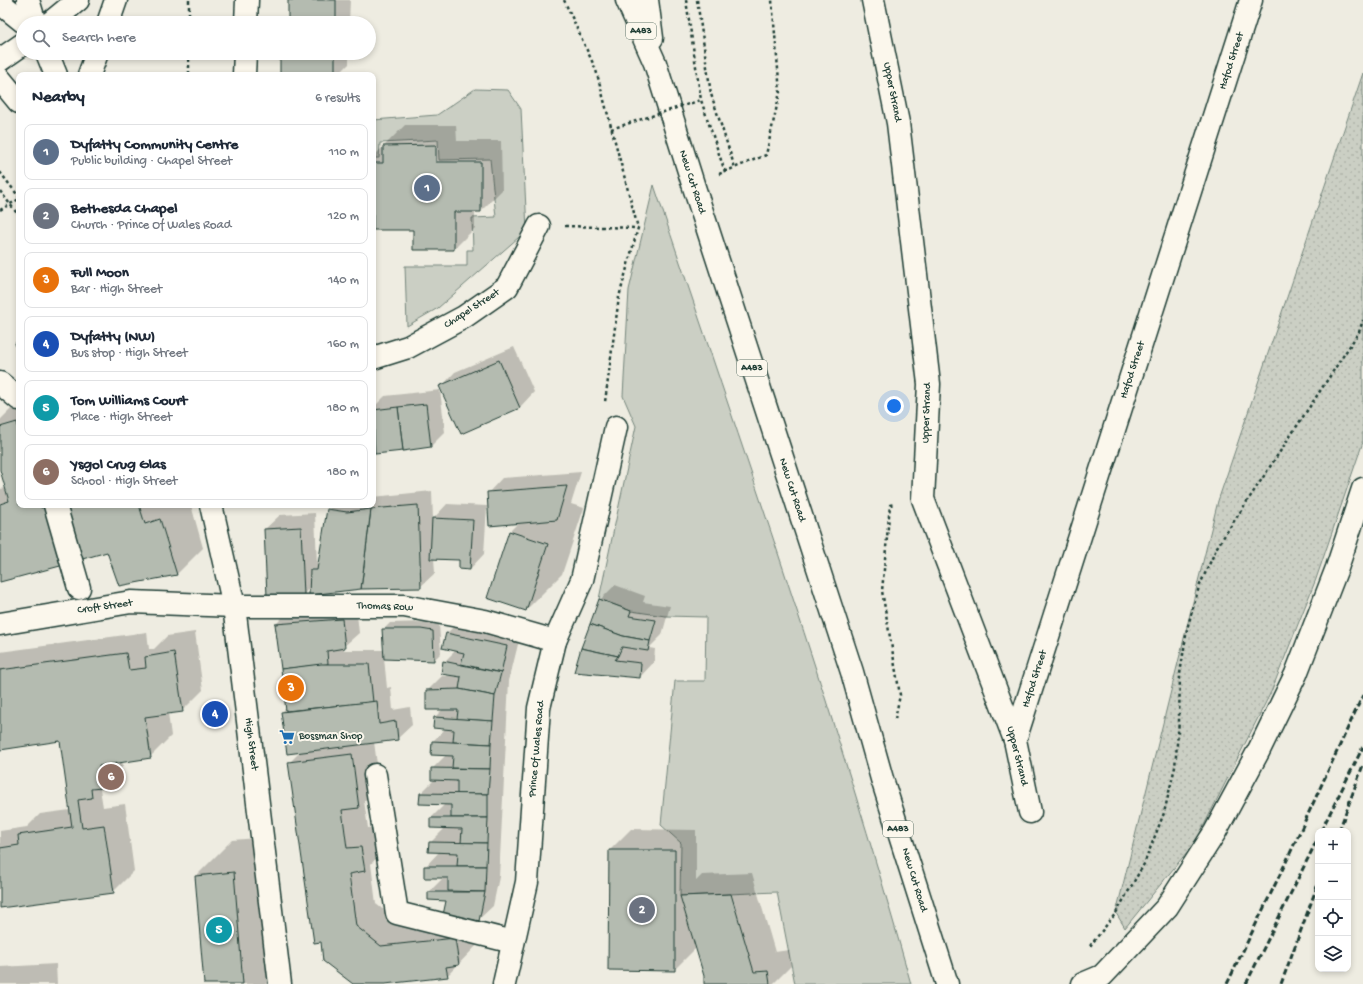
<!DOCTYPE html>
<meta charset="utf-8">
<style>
:root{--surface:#fff;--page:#f6f6f7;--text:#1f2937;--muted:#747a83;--line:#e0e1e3;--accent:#0b8043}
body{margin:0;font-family:"Gochi Hand",sans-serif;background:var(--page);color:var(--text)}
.controls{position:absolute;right:12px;bottom:12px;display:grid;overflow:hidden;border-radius:8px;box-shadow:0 2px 6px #0003}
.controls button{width:36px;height:36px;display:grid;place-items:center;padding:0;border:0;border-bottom:1px solid var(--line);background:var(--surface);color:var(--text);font:20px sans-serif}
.you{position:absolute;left:894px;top:406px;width:14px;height:14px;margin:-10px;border:3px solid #fff;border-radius:50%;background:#1a73e8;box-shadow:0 0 0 6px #1a73e833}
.badge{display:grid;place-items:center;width:26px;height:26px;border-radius:50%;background:var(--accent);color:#fff;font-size:13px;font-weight:700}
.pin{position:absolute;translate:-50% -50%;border:2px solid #fff;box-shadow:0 1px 4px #0006}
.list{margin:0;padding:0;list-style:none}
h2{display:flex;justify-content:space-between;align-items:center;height:52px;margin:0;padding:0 16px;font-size:17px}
h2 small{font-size:13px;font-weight:400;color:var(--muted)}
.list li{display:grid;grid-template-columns:26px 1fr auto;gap:12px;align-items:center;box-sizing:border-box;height:56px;margin:0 8px 8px;padding:0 8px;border:1px solid var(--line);border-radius:8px}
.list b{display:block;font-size:15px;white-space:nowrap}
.list p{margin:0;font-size:13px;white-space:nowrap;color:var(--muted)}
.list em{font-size:13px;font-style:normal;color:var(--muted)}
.icon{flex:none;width:22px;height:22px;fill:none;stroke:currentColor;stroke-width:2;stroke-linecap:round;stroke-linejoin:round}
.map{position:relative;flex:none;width:1363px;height:984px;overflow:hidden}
.search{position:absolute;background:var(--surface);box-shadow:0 2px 6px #0003;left:16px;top:16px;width:360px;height:44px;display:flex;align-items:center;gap:10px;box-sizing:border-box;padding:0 14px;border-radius:22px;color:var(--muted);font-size:15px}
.panel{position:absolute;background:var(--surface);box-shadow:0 2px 6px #0003;left:16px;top:72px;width:360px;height:436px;border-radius:8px}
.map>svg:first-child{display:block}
</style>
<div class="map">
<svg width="1363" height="984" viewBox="0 0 1363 984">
<defs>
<pattern id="park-dots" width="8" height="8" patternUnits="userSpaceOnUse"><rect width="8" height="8" fill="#cbcfc4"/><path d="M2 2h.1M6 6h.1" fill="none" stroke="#aeb3a9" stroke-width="1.8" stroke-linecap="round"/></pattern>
</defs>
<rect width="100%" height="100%" fill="#eeece1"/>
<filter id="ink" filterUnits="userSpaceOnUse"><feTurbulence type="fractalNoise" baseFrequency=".025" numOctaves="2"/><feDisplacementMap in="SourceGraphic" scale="8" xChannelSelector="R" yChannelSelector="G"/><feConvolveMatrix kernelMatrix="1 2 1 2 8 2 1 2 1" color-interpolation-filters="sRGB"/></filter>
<g filter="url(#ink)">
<g fill="#cbcfc4" stroke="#75867c">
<polygon points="475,89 508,90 521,109 527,230 438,308 407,326 405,266 467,266 467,250 473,250 472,218 496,217 490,159 439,160 438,140 380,143 379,158 373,158 373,120 437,115"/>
<path d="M 654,185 C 743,450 836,714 911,984 L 795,984 L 777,892 L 680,896 L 681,843 L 661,825 L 675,681 L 705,681 L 706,617 L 665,616 L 631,611 L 599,599 L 636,426 L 623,396 L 629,290 Z"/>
</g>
<polygon fill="url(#park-dots)" stroke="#75867c" points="1363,73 1363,442 1316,579 1271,692 1196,841 1125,928 1116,913 1218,501"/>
<g fill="#0003">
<polygon points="289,0 350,0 349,23 282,23 289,16"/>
<polygon points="281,53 349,53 349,64 338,75 281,75"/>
<polygon points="405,125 456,125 457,141 501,141 502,190 481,211 475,211 475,228 454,249 414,229 373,229 373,157"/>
<polygon points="514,347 534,392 520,407 461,432 441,387 455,372"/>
<polygon points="440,390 445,432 430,447 375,453 373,408 385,396"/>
<polygon points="19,407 19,505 191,505 203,548 177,574 107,551 0,581 0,489 6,488 0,466 0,420 11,409"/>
<polygon points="581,472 571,504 584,508 562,574 526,610 510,531 519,522 488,493 502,478"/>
<polygon points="432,491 433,519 447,504 487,506 484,554 470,569 460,559 434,558 435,573 420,587 310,587 304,594 265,529 280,515 315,513 317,564 320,562 328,510 333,505 373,505 373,497"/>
<polygon points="615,585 645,596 643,602 670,606 662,635 649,648 655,649 654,662 640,677 576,671 600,600"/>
<polygon points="356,605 359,633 342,648 342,650 385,650 383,630 390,623 428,622 439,624 441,653 434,660 384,658 387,688 391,687 393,710 410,707 412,725 397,739 374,742 380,786 364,801 368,828 382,826 385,849 371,864 376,904 403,925 464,918 447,900 429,899 429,892 444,877 425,867 440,851 430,843 445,828 431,818 445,804 421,793 435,779 432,769 447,754 432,754 433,741 446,728 435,717 443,709 427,691 442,676 454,676 444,662 456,650 444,647 447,633 462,619 521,632 509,681 499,877 493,906 478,920 477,920 479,943 447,976 376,984 355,984 289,763 300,752 282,712 287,707 276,624 290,610"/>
<polygon points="147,632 149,649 154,649 167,636 195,632 203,690 182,711 168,713 171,736 150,757 122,761 123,766 100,789 103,807 125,804 134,871 113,892 0,907 0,831 27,827 40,814 70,810 60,740 0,748 0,652"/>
<polygon points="631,829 696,830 696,881 702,875 752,873 775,952 789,950 791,966 773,984 705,984 705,976 696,948 674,970 610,850"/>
<polygon points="270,837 281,984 205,984 196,876 232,840"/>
<polygon points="56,964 57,984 0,984 0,967"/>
</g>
<g fill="#b4bbb0" stroke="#1f3d34">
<rect x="288" y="0" width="48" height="23"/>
<rect x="280" y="53" width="55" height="22"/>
<polygon points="436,145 436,162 481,162 481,212 454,212 454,250 413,250 413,230 373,230 373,163 383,163 383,146"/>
<polygon points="19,342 19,357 15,343"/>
<polygon points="499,360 520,408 461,434 439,386"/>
<polygon points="426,404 431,447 403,451 398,407"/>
<polygon points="398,407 403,451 375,454 373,410"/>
<polygon points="17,422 19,430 19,505 40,505 41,508 47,506 64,565 0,582 0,504 9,501 0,470 0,427"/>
<polygon points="567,486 557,520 489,526 487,492"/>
<polygon points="62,505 139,505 145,524 160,519 177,575 119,586 107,552 79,560"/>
<polygon points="418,505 421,588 361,589 371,509"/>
<polygon points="327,509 347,512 371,509 361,589 309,595 310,570 317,570"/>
<polygon points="432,518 473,520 470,570 459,569 459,560 430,559"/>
<polygon points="301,527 304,595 267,596 264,529"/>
<polygon points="509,531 548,544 526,611 487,598"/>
<polygon points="599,599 631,611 629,616 656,620 650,641 623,636 590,624"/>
<polygon points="342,619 345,648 327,651 328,664 281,669 275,624"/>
<polygon points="590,624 623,636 650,641 648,651 622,647 618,656 581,648"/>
<polygon points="382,629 421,629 433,631 434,661 384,659"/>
<polygon points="446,633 507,646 501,673 461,664 464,653 442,648"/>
<polygon points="581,648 618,656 615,660 641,663 640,678 574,672"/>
<polygon points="174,652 183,712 145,717 151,758 99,766 102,788 91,789 92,798 78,800 82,828 104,825 114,893 0,908 0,848 19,845 18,835 72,827 60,741 0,750 0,670 126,653 129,670 146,668 145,657"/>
<polygon points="443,661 501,673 495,696 459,689 461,677 441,674"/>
<polygon points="321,664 369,664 373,702 286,711 281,669"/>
<polygon points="459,689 495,696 493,721 457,719 458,710 426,710 426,690"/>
<polygon points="377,701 379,724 396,721 398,740 287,754 281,712"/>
<polygon points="434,717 493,721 491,744 453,742 454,730 433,728"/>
<polygon points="432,741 491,744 490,769 452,768 453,756 431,755"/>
<polygon points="352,754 359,808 342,810 347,848 361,847 365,871 349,874 356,926 381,946 455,938 459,965 446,967 448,977 385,984 353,984 323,961 321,942 314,943 288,762"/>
<polygon points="431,768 490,769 488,794 457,794 457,781 431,780"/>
<polygon points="420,793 488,794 488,818 451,818 451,805 419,804"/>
<polygon points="430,818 488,818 487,843 461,843 462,829 430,828"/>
<polygon points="429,842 487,843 486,866 457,866 458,853 428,852"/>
<polygon points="609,850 675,850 675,971 608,970"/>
<polygon points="424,866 486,866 485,892 448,891 448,878 424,878"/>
<polygon points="234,872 243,984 204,984 195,876"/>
<polygon points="428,892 485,892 479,921 443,915 446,901 428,900"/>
<polygon points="731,894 754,972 768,971 770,984 704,984 704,976 680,896"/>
</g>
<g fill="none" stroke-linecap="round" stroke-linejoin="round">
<defs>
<g id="minor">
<polyline points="873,0 898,123 929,384 923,499 1015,740 1030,812"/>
<polyline points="0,3 25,23"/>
<polyline points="246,23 247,0"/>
<polyline points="244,75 245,53"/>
<polyline points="373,358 408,347 464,317 507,287 539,226"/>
<polyline points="0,383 19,399"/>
<polyline points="55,505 79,588"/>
<polyline points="0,624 131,602 234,606 404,606 485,621 555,641"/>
<polyline points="1015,740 1251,0"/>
<polyline points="375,775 397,913 513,942"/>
<polyline points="504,984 527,882 539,708 555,641 582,580 616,427"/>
<polyline points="1083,984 1102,976 1167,907 1215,832 1259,750 1296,674 1337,568 1363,489"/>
</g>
<g id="major">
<polyline points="28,0 35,23"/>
<polyline points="627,0 655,63 693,184 852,672 882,779 947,984"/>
<polyline points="647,0 652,38"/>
<polyline points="50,23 78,0"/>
<polyline points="108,23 116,0"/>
<polyline points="47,53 56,75"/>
<polyline points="0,60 23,44"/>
<polyline points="89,75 97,53"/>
<polyline points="0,79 19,102"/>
<polyline points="211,505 234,606 280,984"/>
</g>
</defs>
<use href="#minor" stroke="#1f3d34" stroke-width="25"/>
<use href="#major" stroke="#1f3d34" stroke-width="25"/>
<g stroke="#1f3d34" stroke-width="2.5" stroke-dasharray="3 3" stroke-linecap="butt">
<polyline points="189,0 189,23"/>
<polyline points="564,0 596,70 638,228 619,297 605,402"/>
<polyline points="686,0 701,100 725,172"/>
<polyline points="697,0 711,94 735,168"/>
<polyline points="189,53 189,75"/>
<polyline points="0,172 19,197"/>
<polyline points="719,174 766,155 780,92 772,0"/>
<polyline points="0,210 19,199"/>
<polyline points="565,226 638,228"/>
<polyline points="895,719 900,695 882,591 890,505 895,504"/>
<polyline points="1090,946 1116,913 1144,864 1164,813 1175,767 1179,721 1180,674 1187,629 1199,587 1217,547 1359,332 1363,320"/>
</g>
<use href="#minor" stroke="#fbf7ec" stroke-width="22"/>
<use href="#major" stroke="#fbf7ec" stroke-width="22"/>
<g stroke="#1f3d34" stroke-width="3" stroke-dasharray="6 3" stroke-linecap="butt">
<polyline points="1321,831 1363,747"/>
<polyline points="1339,831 1363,765"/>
<polyline points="1227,984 1286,862 1363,695"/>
<polyline points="1246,984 1318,838"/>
<polyline points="1281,984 1318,884"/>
</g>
<g stroke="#1f3d34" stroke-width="2.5" stroke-dasharray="3 3" stroke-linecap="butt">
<polyline points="611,129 701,100"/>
<polyline points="0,191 19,216"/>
</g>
</g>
</g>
<defs>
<symbol id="supermarket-bare" viewBox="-9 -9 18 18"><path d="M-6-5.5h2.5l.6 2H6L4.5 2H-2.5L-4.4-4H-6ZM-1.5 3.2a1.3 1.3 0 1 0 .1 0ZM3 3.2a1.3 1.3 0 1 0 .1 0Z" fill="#1f6fb2" stroke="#fbf7ec" stroke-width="2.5" paint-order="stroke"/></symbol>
</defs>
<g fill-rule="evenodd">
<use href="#supermarket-bare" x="276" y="726" width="22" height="22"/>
</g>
<g text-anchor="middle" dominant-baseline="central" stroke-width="4" stroke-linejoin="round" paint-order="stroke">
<g fill="#fbf7ec" stroke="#61756b" stroke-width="1">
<rect x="626" y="23" width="30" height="16" rx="3"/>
<rect x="737" y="360" width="30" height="16" rx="3"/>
<rect x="883" y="821" width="30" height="16" rx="3"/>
</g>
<g font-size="10" font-weight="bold" fill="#1f3d34">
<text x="641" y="31">A483</text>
<text x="752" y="368">A483</text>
<text x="898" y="829">A483</text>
</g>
<g font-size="11" fill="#1f3d34" stroke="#fbf7ec">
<text transform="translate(1232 61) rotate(-72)">Hafod Street</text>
<text transform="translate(892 92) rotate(79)">Upper Strand</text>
<text transform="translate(692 182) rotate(72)">New Cut Road</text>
<text transform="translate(472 309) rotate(-33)">Chapel Street</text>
<text transform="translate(1133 370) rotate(-72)">Hafod Street</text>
<text transform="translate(927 413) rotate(-88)">Upper Strand</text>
<text transform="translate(792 490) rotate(72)">New Cut Road</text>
<text transform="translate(105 607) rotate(-8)">Croft Street</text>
<text transform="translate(385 607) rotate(2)">Thomas Row</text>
<text transform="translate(1035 679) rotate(-72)">Hafod Street</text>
<text transform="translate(251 744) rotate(83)">High Street</text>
<text transform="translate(537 749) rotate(-85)">Prince Of Wales Road</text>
<text transform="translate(1017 756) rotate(76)">Upper Strand</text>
<text transform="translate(914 880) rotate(73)">New Cut Road</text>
</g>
<g font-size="11" fill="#1f3d34" stroke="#fbf7ec" text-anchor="start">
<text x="299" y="737">Bossman Shop</text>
</g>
</g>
</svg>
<div class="controls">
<button>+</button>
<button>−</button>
<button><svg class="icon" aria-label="locate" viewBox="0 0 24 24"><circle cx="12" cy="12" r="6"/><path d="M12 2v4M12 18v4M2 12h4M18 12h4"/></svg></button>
<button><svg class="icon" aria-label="layers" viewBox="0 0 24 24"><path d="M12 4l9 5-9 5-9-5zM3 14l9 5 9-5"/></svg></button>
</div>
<div class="you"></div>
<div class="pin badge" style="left:427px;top:188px;background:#5c6f8a">1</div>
<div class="pin badge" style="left:642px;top:910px;background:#6b7280">2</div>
<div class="pin badge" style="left:291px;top:688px;background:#e8710a">3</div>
<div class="pin badge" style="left:215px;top:714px;background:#1a4fb4">4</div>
<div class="pin badge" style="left:219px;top:930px;background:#0f9aa8">5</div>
<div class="pin badge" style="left:111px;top:777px;background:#8d6e63">6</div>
<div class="search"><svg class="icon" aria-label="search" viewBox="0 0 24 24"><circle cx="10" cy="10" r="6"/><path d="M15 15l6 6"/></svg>Search here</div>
<section class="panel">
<h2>Nearby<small>6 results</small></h2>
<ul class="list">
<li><span class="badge" style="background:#5c6f8a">1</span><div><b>Dyfatty Community Centre</b><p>Public building · Chapel Street</p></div><em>110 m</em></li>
<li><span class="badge" style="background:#6b7280">2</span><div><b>Bethesda Chapel</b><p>Church · Prince Of Wales Road</p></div><em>120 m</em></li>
<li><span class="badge" style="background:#e8710a">3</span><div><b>Full Moon</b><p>Bar · High Street</p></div><em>140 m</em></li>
<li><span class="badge" style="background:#1a4fb4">4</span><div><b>Dyfatty (NW)</b><p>Bus stop · High Street</p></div><em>160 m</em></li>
<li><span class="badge" style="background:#0f9aa8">5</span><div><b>Tom Williams Court</b><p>Place · High Street</p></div><em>180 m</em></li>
<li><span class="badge" style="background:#8d6e63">6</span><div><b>Ysgol Crug Glas</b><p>School · High Street</p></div><em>180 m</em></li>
</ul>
</section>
</div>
